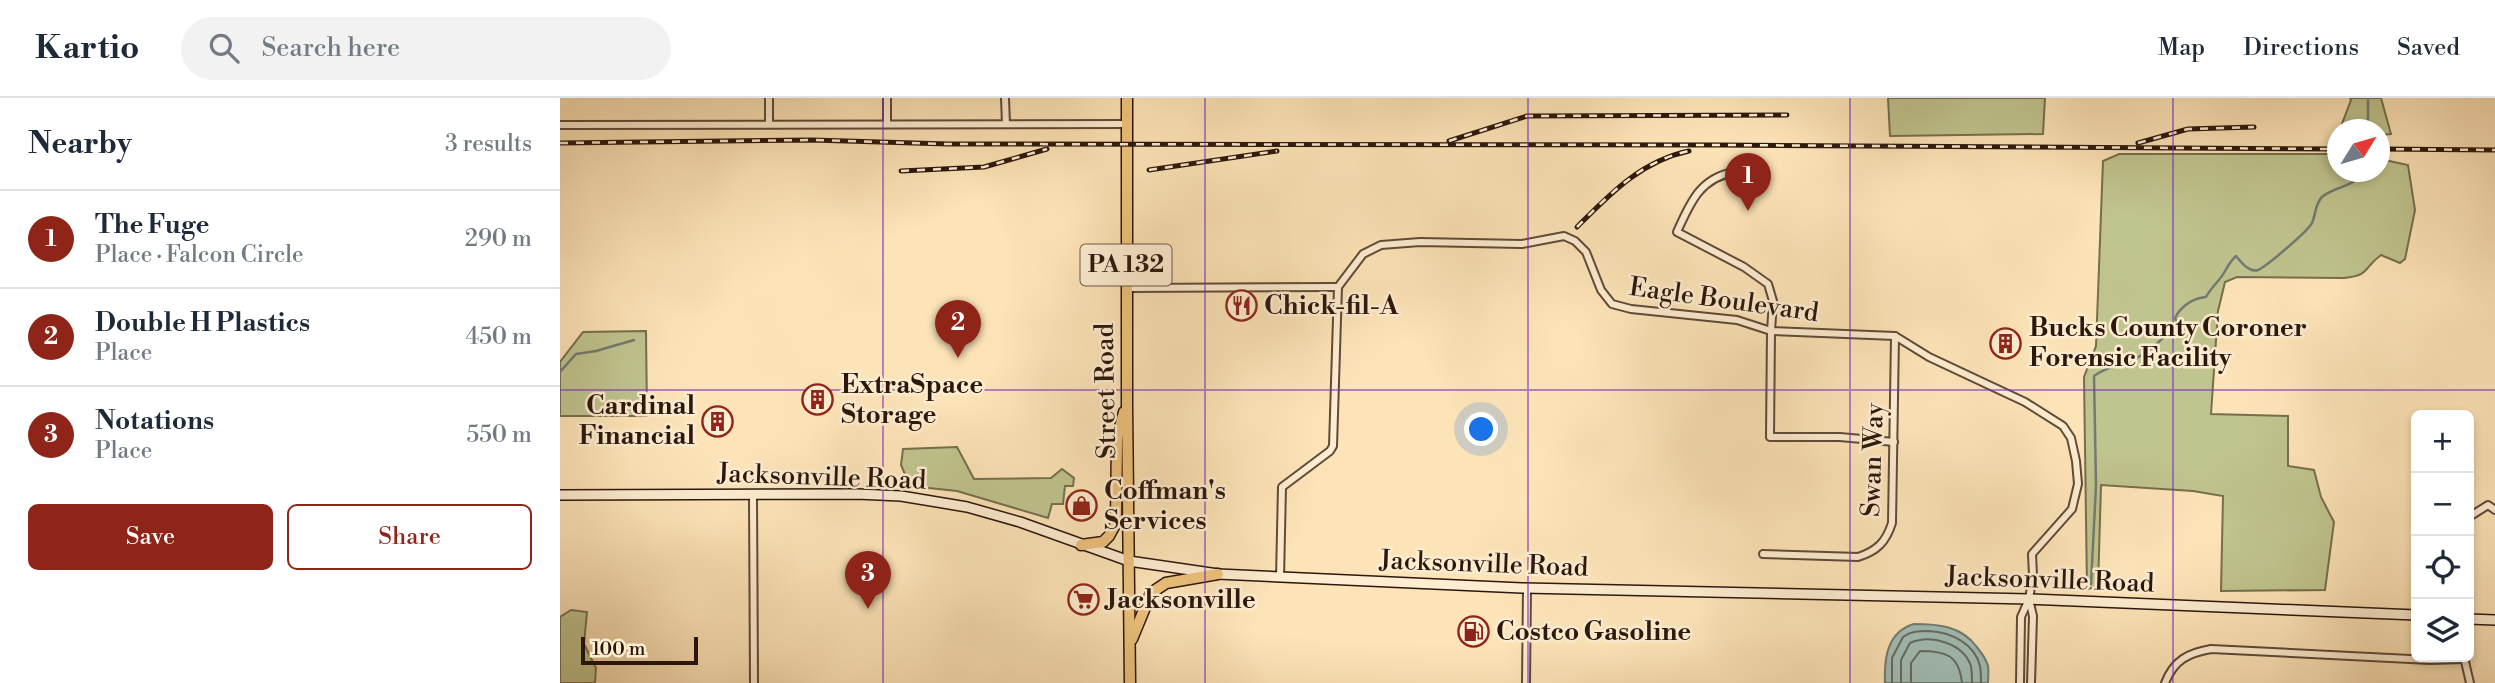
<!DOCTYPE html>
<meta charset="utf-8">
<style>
:root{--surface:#fff;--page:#f2f2f3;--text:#1f2937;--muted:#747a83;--line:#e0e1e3;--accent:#8f2418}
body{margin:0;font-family:"Libre Bodoni",serif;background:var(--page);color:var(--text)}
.controls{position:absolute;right:21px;bottom:21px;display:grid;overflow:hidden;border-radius:10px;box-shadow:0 4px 10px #0003}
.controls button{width:63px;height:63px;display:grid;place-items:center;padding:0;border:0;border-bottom:2px solid var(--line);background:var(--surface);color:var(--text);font:35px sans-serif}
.compass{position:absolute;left:1767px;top:21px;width:63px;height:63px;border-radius:50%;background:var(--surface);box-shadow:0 4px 10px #0003;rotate:53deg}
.scale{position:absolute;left:21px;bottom:18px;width:117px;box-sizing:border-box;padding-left:7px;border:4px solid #2c170c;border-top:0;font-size:19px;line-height:24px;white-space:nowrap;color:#2c170c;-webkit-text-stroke:5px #feedd1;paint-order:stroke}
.you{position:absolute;left:922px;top:332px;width:24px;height:24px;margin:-18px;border:5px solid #fff;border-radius:50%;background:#1a73e8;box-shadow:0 0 0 10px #1a73e833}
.badge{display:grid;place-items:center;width:46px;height:46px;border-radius:50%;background:var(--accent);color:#fff;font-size:23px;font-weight:700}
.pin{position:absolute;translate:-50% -58px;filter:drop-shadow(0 2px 4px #0008)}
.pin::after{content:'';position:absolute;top:37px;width:24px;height:21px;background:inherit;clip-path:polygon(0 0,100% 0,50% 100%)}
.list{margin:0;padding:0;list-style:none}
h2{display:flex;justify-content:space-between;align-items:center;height:91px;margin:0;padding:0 28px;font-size:30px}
h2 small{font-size:23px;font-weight:400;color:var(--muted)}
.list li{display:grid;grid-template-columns:46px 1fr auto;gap:21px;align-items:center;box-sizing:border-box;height:98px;padding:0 28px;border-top:2px solid var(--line)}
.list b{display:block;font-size:26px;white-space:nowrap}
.list p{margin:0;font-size:23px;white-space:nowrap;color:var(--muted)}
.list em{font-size:23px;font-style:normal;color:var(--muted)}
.actions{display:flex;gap:14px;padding:21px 28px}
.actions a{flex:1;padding:16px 0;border:2px solid var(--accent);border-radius:10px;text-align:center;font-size:24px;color:var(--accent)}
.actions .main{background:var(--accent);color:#fff}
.icon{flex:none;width:38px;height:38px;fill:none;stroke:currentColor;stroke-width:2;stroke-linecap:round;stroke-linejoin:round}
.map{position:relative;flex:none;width:1935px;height:585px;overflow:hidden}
header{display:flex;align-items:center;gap:42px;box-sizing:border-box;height:98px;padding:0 35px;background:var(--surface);border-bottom:2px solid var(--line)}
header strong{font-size:33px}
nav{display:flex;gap:38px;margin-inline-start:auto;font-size:24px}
.search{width:490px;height:63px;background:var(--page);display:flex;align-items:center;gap:18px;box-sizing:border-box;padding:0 24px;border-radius:38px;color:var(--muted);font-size:26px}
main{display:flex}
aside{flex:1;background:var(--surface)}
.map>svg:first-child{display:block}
</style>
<header>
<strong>Kartio</strong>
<div class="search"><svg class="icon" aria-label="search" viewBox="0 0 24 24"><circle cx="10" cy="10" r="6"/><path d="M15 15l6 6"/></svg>Search here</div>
<nav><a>Map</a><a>Directions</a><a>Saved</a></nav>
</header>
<main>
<aside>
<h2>Nearby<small>3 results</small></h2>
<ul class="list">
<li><span class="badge">1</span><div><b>The Fuge</b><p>Place · Falcon Circle</p></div><em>290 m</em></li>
<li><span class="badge">2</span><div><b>Double H Plastics</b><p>Place</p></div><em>450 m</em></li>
<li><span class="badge">3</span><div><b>Notations</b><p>Place</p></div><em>550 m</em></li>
</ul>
<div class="actions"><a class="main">Save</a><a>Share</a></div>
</aside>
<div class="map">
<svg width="1935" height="585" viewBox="0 0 1935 585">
<rect width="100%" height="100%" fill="#fde4b8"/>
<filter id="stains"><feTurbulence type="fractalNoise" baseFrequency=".00286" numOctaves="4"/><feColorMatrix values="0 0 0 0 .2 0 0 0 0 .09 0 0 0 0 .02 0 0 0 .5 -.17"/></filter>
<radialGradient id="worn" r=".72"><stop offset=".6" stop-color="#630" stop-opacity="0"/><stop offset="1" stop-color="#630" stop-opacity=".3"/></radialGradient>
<g fill="#c0c48e" stroke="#766e4d" stroke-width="2">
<polygon points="1328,0 1485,0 1483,36 1330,38"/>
<polygon points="1790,0 1821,0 1831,36 1820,37 1820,32 1780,31 1791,2"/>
<path d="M 1559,56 L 1777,56 L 1778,74 L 1820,74 L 1820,61 L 1848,67 L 1855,112 L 1845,161 L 1840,165 L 1821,157 C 1803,170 1811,177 1784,180 L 1677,179 L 1665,184 L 1658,213 L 1651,316 L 1728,318 L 1728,368 L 1754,372 L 1761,399 L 1774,424 L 1765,492 L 1661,493 L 1663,398 L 1633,393 L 1541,387 L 1538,489 L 1527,491 L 1524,279 L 1536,248 L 1543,63 Z"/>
<polygon points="86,233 87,318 0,318 0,264 23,234"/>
<polygon points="397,349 414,381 491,380 502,371 514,380 513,388 505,388 503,406 492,406 488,420 397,393 350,388 341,367 343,351"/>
<polygon points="11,512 27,514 24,546 36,570 35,585 0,585 0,519"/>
</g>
<path fill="#a1bdb6" stroke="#727b72" stroke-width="2" d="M 1354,526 C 1378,526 1401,528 1416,548 C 1421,554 1426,560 1428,568 C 1429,573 1428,579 1428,585 L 1325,585 C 1324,560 1327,534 1354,526 Z"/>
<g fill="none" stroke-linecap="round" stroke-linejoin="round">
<g stroke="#666a61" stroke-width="2">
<path d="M 1332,585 L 1332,560 L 1343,539 C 1351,533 1359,533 1369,533 C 1391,534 1415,546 1420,568 C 1421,574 1421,580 1421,585"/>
<path d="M 1341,585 L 1341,562 L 1350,545 C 1371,536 1403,545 1411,568 C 1412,574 1412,580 1412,585"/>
<path d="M 1351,585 L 1351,565 L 1360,553 C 1386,553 1399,557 1402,585"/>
</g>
<g stroke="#727b72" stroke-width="2.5">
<polyline points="1808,0 1808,32"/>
<polyline points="0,274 16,256 36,253 74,242"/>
<path d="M 1531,486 L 1536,388 L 1534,278 C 1549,267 1567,266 1582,257 C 1596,249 1605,236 1618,227 L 1615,220 C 1621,208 1633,200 1646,199 C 1651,189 1660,183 1665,173 C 1669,167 1670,163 1676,158 C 1681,164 1689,175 1698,172 C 1706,169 1749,132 1752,125 C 1756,116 1755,106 1762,99 C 1775,88 1795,89 1803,74"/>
</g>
<defs>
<g id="minor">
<polyline points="209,0 209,26"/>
<polyline points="327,0 327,25"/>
<polyline points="445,0 446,26"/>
<polyline points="0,27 566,26"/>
<path d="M 1174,74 C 1140,80 1130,105 1117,134 L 1184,169 L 1208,186 L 1213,203 L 1211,233 L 1210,339 L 1280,339 L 1334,344"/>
<polyline points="778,189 803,156 821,147 860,144 962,146 1004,138 1015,143 1026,154 1041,192 1052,206 1071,211 1177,222 1211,233 1335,238 1369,259 1465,304 1503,328 1511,340 1516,363 1518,386 1512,411 1472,456 1473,477 1469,501 1461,519 1460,585"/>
<polyline points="567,190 778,189"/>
<polyline points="193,396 194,585"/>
<polyline points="1909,419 1928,407 1935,412"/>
<path d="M 1203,456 L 1298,459 C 1317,453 1326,444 1332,425 L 1335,238"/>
<polyline points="720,480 722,389 770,353 773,348 778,189"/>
<polyline points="1469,501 1473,518 1471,585"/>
<polyline points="1856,517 1856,490"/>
<polyline points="1904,559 1910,585"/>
<polyline points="966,585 967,490"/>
<path d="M 1605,585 C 1614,562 1628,555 1651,551 L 1870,562 L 1904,561"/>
</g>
<g id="secondary">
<polyline points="0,397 297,396 341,398 407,409 460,424 569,463 658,476 962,490 1469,501 1856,517"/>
<polyline points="1909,521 1935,522"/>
</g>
<g id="primary">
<polyline points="567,0 567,307 570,585"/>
<polyline points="521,447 543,444 549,438 556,425 557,340 564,314"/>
<polyline points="572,541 591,495 606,485 658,476"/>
</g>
</defs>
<use href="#minor" stroke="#604a37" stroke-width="10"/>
<use href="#secondary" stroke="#2c170c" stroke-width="12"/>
<use href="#primary" stroke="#2c170c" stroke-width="13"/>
<use href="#minor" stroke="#feedd1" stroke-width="6"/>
<use href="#secondary" stroke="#feedd1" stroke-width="9"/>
<use href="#primary" stroke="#eec27c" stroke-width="10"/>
<defs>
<g id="rail">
<polyline points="889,43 967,18 1227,17"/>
<polyline points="0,45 252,42 388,46 1160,47 1778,51"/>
<polyline points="1578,45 1628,31 1694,29"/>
<polyline points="1820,51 1935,52"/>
<polyline points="589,72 717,53"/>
<polyline points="341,73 424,69 487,51"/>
<path d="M 1017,129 C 1050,96 1081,63 1129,53"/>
</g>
</defs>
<use href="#rail" stroke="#2c170c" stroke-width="5"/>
<use href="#rail" stroke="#feedd1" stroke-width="2.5" stroke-dasharray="8" stroke-linecap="butt"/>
</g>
<path fill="none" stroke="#7b2cbf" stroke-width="2" stroke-opacity="0.55" d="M 323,0 L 323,585M 645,0 L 645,585M 968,0 L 968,585M 1290,0 L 1290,585M 1613,0 L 1613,585M 0,292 L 1935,292"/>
<defs>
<symbol id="restaurant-ring" viewBox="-11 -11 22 22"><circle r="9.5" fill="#feedd1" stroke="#8f2418" stroke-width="1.5"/><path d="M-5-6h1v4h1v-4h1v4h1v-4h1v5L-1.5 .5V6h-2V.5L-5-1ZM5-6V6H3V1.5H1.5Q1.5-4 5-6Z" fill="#8f2418"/></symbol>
<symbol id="building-ring" viewBox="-11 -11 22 22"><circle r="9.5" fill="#feedd1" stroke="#8f2418" stroke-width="1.5"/><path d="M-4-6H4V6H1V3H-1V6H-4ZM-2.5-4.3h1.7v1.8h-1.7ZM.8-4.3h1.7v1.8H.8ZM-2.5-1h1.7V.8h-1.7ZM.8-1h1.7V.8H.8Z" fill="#8f2418"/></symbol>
<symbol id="shop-ring" viewBox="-11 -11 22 22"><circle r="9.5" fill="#feedd1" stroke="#8f2418" stroke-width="1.5"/><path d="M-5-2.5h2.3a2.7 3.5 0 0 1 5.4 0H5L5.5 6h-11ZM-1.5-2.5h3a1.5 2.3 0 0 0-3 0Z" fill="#8f2418"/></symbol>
<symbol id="supermarket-ring" viewBox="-11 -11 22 22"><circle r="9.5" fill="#feedd1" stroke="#8f2418" stroke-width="1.5"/><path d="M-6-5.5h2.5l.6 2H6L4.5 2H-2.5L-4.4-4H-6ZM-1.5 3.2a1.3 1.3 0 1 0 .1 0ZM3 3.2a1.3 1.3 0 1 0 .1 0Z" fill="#8f2418"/></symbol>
<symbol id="fuel-ring" viewBox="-11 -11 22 22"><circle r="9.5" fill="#feedd1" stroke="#8f2418" stroke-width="1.5"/><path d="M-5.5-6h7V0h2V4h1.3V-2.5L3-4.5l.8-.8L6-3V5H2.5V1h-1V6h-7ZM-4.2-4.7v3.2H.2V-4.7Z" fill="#8f2418"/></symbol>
</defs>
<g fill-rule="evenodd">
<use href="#restaurant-ring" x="664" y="190" width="35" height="35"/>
<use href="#building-ring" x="1428" y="228" width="35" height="35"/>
<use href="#building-ring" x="240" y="284" width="35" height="35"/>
<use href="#building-ring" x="140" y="306" width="35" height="35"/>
<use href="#shop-ring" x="504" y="390" width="35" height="35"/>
<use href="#supermarket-ring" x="506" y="484" width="35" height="35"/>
<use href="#fuel-ring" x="896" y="516" width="35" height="35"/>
</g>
<g text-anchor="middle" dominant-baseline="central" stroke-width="5" stroke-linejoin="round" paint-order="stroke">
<rect fill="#feedd1" stroke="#6b5747" stroke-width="2" x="520.5" y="146.5" width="91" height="41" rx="5"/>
<g font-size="24" font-weight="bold" fill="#2c170c">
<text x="566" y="167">PA 132</text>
</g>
<g font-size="26" fill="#2c170c" stroke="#feedd1">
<text transform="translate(1164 202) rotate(8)">Eagle Boulevard</text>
<text transform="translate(546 293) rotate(-91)">Street Road</text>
<text transform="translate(1313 362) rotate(-88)">Swan Way</text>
<text transform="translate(262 379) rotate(2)">Jacksonville Road</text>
<text transform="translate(924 466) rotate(2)">Jacksonville Road</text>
<text transform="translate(1490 482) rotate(2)">Jacksonville Road</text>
</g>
<g font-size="26" font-weight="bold" fill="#2c170c" stroke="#feedd1" text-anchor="start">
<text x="704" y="208">Chick-fil-A</text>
<text x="1469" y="230">Bucks County Coroner<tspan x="1469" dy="30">Forensic Facility</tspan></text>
<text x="281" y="287">ExtraSpace<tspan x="281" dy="30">Storage</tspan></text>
<text x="135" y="308" text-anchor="end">Cardinal<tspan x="135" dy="30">Financial</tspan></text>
<text x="544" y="393">Coffman's<tspan x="544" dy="30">Services</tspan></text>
<text x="547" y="502">Jacksonville</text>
<text x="936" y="534">Costco Gasoline</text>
</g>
</g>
<rect width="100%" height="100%" filter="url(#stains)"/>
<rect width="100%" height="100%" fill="url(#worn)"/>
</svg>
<div class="controls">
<button>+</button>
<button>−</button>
<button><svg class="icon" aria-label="locate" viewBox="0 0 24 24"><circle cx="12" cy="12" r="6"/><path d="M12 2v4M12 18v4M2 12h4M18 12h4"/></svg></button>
<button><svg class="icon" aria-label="layers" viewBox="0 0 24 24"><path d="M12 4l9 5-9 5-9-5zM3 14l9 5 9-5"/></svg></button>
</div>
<svg class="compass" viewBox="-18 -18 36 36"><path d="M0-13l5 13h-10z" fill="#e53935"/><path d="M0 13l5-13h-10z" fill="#747a83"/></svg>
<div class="scale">100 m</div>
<div class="you"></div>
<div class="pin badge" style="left:1188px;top:113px">1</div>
<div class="pin badge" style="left:398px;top:260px">2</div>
<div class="pin badge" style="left:308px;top:511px">3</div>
</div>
</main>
